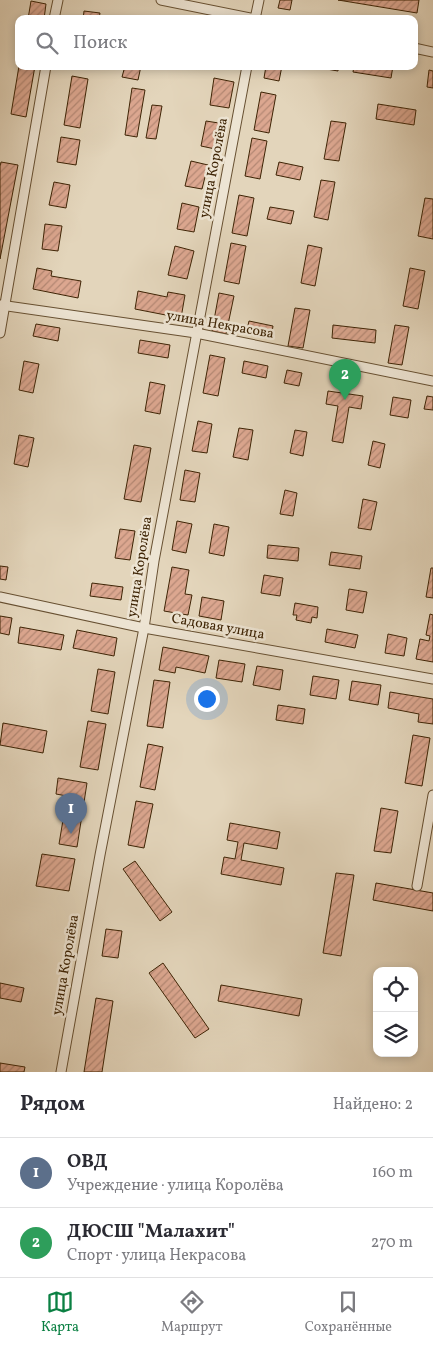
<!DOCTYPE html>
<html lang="ru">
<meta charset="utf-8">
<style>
:root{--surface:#fff;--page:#f2f2f3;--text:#2b2b33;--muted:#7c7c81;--line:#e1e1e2;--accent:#0b8043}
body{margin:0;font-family:Vollkorn,serif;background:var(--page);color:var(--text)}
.controls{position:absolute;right:15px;bottom:15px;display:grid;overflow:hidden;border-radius:10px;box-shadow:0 2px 8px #0003}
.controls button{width:45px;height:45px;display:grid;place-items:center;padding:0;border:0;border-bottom:1px solid var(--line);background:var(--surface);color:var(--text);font:25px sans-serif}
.you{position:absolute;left:206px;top:698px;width:18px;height:18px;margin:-12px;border:4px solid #fff;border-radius:50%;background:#1a73e8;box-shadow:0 0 0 8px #1a73e833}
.badge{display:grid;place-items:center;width:32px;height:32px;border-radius:50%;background:var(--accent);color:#fff;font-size:16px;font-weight:700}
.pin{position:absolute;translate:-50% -41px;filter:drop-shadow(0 1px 2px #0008)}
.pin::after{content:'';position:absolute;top:26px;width:18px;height:15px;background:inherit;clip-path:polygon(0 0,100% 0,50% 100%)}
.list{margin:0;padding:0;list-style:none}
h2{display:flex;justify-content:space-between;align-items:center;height:65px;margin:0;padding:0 20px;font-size:21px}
h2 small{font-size:16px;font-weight:400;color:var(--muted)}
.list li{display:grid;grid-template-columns:32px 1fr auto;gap:15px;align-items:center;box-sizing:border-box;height:70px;padding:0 20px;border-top:1px solid var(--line)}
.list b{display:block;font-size:19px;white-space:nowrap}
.list p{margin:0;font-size:16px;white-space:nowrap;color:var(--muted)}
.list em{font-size:16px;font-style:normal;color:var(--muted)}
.icon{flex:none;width:28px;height:28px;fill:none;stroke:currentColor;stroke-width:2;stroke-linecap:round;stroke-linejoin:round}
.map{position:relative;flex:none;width:433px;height:1072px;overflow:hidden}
.search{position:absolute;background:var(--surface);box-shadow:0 2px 8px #0003;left:15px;right:15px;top:15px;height:55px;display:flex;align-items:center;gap:12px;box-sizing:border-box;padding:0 18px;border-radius:10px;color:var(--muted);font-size:19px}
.sheet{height:205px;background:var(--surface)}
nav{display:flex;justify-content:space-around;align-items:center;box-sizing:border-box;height:70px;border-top:1px solid var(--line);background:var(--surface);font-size:14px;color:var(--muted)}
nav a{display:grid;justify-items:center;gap:2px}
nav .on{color:var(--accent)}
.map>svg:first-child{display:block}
</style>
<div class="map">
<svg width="433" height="1072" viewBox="0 0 433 1072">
<defs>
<pattern id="building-hatch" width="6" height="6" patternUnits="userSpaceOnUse" patternTransform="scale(1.25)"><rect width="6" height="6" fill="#dca790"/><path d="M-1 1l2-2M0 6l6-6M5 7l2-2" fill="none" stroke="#b48874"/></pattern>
</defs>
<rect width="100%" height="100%" fill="#e3d5bb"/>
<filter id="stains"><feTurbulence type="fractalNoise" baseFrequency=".004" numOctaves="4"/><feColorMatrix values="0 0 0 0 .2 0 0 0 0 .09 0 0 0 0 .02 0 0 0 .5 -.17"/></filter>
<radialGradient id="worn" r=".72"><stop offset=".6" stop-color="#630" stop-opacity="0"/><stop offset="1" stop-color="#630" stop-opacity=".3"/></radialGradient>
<g fill="url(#building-hatch)" stroke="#3e2405">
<polygon points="280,0 292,0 290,10 278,8"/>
<polygon points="338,0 419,0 417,13"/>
<polygon points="31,1 46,4 44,19 28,19"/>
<polygon points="84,11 100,13 99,19 83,19"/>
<polygon points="19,66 35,66 26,117 11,114"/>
<polygon points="125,66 141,66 138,80 122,77"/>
<polygon points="266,66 282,66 279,81 264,78"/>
<polygon points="309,66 338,66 338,71"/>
<polygon points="354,66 393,66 391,78 353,72"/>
<polygon points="429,70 433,71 433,88 427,87"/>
<polygon points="72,76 88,79 80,128 64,125"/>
<polygon points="214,78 234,82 229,108 210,105"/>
<polygon points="132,88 145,90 137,137 125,135"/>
<polygon points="261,92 276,95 269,133 254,130"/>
<polygon points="378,104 416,110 414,125 376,119"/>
<polygon points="152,105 162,106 156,139 146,138"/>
<polygon points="206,121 225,124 220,150 201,146"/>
<polygon points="331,121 346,123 339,161 324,159"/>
<polygon points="61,137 80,140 76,165 57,162"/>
<polygon points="252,138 267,141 260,179 245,176"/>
<polygon points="191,161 208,165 202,189 185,186"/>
<polygon points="1,162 18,165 0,259 0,166"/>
<polygon points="279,162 303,167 300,180 276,175"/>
<polygon points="321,180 335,182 328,220 314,217"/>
<polygon points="54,182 70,185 66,208 49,205"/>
<polygon points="239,195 254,198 247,236 232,233"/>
<polygon points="425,198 433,199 433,239 418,236"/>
<polygon points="182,203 199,207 194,232 177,229"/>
<polygon points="270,207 294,211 291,224 267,219"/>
<polygon points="45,224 62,226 58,251 42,249"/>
<polygon points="231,243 246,246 239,284 224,281"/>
<polygon points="308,245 322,248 315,286 301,283"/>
<polygon points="175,246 194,251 187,279 168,275"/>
<polygon points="37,268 52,271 51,276 81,281 78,298 33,289"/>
<polygon points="410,268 425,271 418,309 403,306"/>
<polygon points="138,291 167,297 168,292 185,295 181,318 135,309"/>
<polygon points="219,293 234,296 226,334 212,331"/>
<polygon points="295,308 310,310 303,348 288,346"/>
<polygon points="249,321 273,326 271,338 246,334"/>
<polygon points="36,324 60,328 58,341 33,336"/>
<polygon points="333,325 376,330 375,343 332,338"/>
<polygon points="395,325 409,327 402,365 388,363"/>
<polygon points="140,340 170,345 168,358 138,353"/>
<polygon points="210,355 225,358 218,396 203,393"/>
<polygon points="24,361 39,364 33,393 19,390"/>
<polygon points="244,361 268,366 266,378 242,373"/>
<polygon points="287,370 302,373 299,386 284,383"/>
<polygon points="150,382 165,385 160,414 145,411"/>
<polygon points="328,391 363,396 361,409 349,407 343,443 332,441 338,406 326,404"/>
<polygon points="427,396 433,397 433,410 424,409"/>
<polygon points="393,397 411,400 408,418 390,415"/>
<polygon points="198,421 212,424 207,453 192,451"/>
<polygon points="239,428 253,430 248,460 233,457"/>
<polygon points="295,430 307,432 303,456 290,453"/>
<polygon points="19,435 34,438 28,467 14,464"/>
<polygon points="373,441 385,444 380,468 368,465"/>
<polygon points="134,445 151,448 141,502 124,499"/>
<polygon points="185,470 200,473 195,502 180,500"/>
<polygon points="285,490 297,493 293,516 280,514"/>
<polygon points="363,499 377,502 371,530 358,528"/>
<polygon points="177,521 192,524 186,553 172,550"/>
<polygon points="214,524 229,527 224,556 209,553"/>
<polygon points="120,529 135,531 130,560 115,558"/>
<polygon points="268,545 299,548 298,561 267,558"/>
<polygon points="331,552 362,556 360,569 329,565"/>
<polygon points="0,566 8,567 6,580 0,579"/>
<polygon points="172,567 189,570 185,594 192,595 188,615 164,611"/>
<polygon points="431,568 433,568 433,598 426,597"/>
<polygon points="264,575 283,578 280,596 261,593"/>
<polygon points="92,583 123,587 121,600 90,596"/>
<polygon points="349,589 367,592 363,613 346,610"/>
<polygon points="202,597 224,601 221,620 199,616"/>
<polygon points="295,603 318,607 317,618 312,617 311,623 296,620 297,615 293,615"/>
<polygon points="430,614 433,615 433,662 416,659 420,639 429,641 430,636 426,635"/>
<polygon points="0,616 12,618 9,635 0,633"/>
<polygon points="20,627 64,635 61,650 18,643"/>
<polygon points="327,629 358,635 355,648 325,642"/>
<polygon points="77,630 117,638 114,656 73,648"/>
<polygon points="388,634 407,638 404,656 385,653"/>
<polygon points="163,647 209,656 205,673 176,667 175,673 159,670"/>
<polygon points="219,660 245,664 242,682 216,678"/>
<polygon points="257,666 283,670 280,690 253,685"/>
<polygon points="98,669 115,672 108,714 91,711"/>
<polygon points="313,676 339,680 336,699 310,695"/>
<polygon points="154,680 170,682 163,728 147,726"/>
<polygon points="352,681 381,685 378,705 349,700"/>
<polygon points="390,692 433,699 433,724 418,722 419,714 388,708"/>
<polygon points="278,705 305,709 303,724 276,720"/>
<polygon points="88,721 106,724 98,770 80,767"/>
<polygon points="3,723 47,731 43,753 0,745"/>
<polygon points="413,735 430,738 422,786 405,783"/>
<polygon points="148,744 163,747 155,790 140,787"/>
<polygon points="58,778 87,783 77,847 59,844 67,796 56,794"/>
<polygon points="136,801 153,804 144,848 128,845"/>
<polygon points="381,808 398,811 391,853 374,851"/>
<polygon points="230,823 280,832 277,849 244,843 241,860 284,868 281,885 221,874 224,857 235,859 238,842 227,840"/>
<polygon points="42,854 75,859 69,891 36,886"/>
<polygon points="135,861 172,912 160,921 123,869"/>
<polygon points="336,873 354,875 341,956 323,953"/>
<polygon points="376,883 433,893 433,911 373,900"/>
<polygon points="106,929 122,931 118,958 102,956"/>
<polygon points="163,963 209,1029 195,1038 149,973"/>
<polygon points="0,983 24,988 21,1002 0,998"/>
<polygon points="221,985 302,999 299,1016 218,1001"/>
<polygon points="96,998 113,1001 102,1072 84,1072"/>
<polygon points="0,1063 25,1067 24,1072 0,1072"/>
</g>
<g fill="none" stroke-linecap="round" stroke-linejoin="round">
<defs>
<g id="minor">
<polyline points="161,0 255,19 259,0"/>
<polyline points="54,19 58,0"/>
<polyline points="414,48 433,52"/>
<polyline points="0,305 196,333 433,381"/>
<polyline points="0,333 46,66"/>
<polyline points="0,597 144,628 433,679"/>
<polyline points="417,886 433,795"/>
<polyline points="61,1072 100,855 144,628 154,561 247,66"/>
</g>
</defs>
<use href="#minor" stroke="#675032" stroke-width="11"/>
<use href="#minor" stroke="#ede4d3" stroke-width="9"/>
</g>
<g text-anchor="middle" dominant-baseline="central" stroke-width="5" stroke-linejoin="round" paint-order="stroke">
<g font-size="14" fill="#3e2405" stroke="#ede4d3">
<text transform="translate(214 168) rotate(-79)">улица Королёва</text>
<text transform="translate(220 325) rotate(10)">улица Некрасова</text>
<text transform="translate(140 567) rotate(-81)">улица Королёва</text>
<text transform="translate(218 627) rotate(10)">Садовая улица</text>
<text transform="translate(66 965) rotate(-80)">улица Королёва</text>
</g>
</g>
<rect width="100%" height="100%" filter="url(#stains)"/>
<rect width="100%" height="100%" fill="url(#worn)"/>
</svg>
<div class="controls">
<button><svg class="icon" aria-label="locate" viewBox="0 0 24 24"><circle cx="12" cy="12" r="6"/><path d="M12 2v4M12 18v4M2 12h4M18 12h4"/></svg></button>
<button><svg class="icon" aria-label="layers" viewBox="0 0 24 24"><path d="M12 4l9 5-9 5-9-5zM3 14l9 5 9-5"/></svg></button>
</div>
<div class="you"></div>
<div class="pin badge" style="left:71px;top:834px;background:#5c6f8a">1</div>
<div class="pin badge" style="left:345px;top:400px;background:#2e9e5b">2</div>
<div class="search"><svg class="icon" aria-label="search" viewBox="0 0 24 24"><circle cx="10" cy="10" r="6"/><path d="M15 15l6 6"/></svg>Поиск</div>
</div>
<section class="sheet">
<h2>Рядом<small>Найдено: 2</small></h2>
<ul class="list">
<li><span class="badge" style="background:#5c6f8a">1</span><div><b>ОВД</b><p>Учреждение · улица Королёва</p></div><em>160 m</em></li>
<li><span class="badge" style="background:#2e9e5b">2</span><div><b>ДЮСШ &quot;Малахит&quot;</b><p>Спорт · улица Некрасова</p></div><em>270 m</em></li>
</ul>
</section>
<nav>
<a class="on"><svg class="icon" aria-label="map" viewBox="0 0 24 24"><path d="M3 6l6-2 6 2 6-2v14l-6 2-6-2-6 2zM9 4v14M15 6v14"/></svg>Карта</a>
<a><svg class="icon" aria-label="directions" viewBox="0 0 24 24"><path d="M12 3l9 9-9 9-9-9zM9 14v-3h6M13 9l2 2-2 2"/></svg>Маршрут</a>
<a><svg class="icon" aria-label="saved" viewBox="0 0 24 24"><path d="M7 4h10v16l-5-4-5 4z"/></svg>Сохранённые</a>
</nav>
